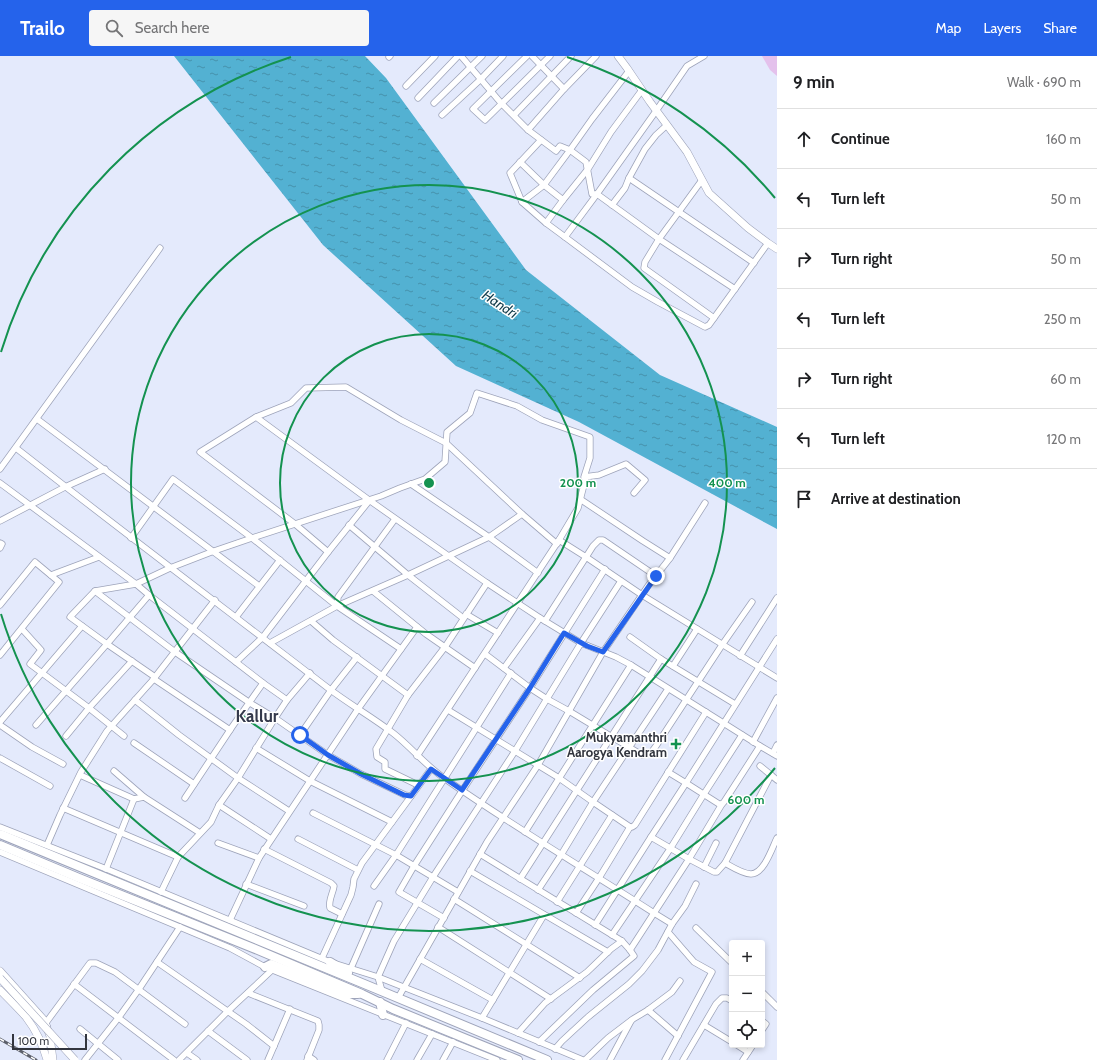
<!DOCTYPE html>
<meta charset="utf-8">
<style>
:root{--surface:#fff;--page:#f6f6f6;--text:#202124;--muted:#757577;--line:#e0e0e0;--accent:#2563eb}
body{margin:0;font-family:Cabin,sans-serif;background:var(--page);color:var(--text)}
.controls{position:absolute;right:12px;bottom:12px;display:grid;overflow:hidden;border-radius:4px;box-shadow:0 2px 6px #0003}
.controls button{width:36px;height:36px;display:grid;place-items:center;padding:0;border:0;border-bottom:1px solid var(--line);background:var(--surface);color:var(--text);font:20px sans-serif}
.scale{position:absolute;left:12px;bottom:10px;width:75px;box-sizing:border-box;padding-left:4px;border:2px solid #32353e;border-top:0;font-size:11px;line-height:14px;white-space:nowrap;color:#32353e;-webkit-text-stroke:3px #fff;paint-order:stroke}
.stop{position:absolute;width:12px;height:12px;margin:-9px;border:3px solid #2563eb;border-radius:50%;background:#fff}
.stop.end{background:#2563eb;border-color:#fff;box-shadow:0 1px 4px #0008}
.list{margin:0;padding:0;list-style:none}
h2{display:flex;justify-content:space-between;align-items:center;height:52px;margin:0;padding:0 16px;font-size:17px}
h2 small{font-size:13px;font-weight:400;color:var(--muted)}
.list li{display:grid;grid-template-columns:26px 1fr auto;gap:12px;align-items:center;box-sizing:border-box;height:60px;padding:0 16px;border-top:1px solid var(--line)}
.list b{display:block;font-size:15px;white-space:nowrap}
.list em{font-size:13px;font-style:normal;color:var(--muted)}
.icon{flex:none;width:22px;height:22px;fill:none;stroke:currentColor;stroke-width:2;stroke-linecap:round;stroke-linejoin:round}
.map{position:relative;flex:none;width:777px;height:1004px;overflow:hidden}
header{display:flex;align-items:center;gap:24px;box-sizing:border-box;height:56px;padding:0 20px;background:var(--accent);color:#fff}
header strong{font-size:19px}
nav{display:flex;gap:22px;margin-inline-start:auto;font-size:14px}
.search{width:280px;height:36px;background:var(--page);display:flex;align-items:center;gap:10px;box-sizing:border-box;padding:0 14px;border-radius:4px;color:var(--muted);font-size:15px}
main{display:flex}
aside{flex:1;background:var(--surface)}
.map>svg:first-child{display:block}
</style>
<header>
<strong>Trailo</strong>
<div class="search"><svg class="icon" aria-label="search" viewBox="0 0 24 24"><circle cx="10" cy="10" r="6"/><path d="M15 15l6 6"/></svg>Search here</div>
<nav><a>Map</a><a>Layers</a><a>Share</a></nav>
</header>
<main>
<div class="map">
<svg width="777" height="1004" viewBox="0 0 777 1004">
<defs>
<pattern id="water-ripples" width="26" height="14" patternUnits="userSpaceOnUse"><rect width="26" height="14" fill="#53b1d2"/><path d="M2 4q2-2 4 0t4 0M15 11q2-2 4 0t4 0" fill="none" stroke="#4591ac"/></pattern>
</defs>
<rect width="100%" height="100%" fill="#e4eafc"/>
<polygon fill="#e4c1ec" points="762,0 777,0 777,20 770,14"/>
<polygon fill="url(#water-ripples)" points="174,0 365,0 386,22 526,214 660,319 777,371 777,473 579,366 456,310 323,189"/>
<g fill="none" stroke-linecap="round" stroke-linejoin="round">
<defs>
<g id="minor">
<polyline points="461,0 501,47 528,74 556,95 560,90 570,94 586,106 592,138 597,138 659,183 645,206 644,212 714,262 768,187"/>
<polyline points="527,0 473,53 485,64 550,0"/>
<polyline points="532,0 564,33"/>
<polyline points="704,0 687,10 656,55 597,138 565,181 632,231 658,246 705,271 709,269 714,262"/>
<polyline points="389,1 390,0"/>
<polyline points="629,15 592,63 570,94 544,129 563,144 588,113 611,76 642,34"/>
<polyline points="406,30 435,0"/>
<polyline points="418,42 458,0"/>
<polyline points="434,47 482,0"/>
<polyline points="442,59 481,23 503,0"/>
<polyline points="514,59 571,0"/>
<polyline points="667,69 656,79 645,93 629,122 754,207"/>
<polyline points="528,74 564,33 596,0"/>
<polyline points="520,106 544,129 522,146 546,167"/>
<polyline points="702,124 659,183 735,233"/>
<polyline points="563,144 546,167 565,181"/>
<polyline points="522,146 510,117 541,84"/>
<polyline points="612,149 625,132 629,122"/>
<polyline points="256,361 291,347 306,332 346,331 401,364 446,387 522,458"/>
<polyline points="37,363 259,530"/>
<path d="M 16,392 C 119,473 224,552 328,632 C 349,648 372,661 393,677 C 411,691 425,709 444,722 C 512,770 584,812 654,857 L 689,803 L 651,781 L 595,869"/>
<polyline points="0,413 160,192"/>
<polyline points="0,427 136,528 149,539 263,627 287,644"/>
<polyline points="411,428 489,481 538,517"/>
<polyline points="580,443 643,485 670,502"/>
<polyline points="0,465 65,431 105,413"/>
<polyline points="349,469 408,519 463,562"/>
<polyline points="131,482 173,423 252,482 337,550 401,593"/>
<polyline points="559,484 586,501 593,490 599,484 603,484 656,520"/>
<polyline points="0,487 2,488 0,492"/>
<polyline points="328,496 295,468 200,396 256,361 369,444 487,527 540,562 581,587 616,601 631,609 760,690 777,700"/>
<polyline points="51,519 99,501"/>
<polyline points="95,535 136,528 170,512 214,495 252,482 381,440 400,432 425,423 445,406 447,376 470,357 477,337 517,350 542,364 590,381 590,402 584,421 599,419 626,408 645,424 634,437"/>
<polyline points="373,535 426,578 475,612"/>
<polyline points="149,539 107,588 155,621"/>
<polyline points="0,549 35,506 59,526 0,599"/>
<polyline points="337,550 338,541 395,463"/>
<polyline points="466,558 498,577"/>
<polyline points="236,561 280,504"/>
<polyline points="311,565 333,584 408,639 376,693 377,701 385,706 385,713 418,729"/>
<polyline points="545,565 586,501 642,539 777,622"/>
<polyline points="22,573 41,594 30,608 89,652 124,680"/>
<polyline points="630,581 661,603 735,648"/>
<polyline points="270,587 337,550 408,519 489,481 522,458 557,488"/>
<path d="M 485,598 L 530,632 L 547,643 L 569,655 L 642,699 C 649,699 652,696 656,690 L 722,589 L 752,546"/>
<polyline points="740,600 777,542"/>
<polyline points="236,606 263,581 328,496 369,445"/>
<polyline points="673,610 697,573"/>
<polyline points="504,612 540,562"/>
<polyline points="154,623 230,674"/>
<polyline points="668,633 593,746 630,771 632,771 635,769 706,656"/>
<polyline points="408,639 445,591 487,527"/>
<polyline points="135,644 179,679 238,722 289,755"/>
<polyline points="448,654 559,722 593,746 561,799 538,834"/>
<polyline points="0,666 82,570"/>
<polyline points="0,669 32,691 63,708"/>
<polyline points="36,669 107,588 70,561 95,535 175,596 250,647 275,662 328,699 361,718 405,739 411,740"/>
<polyline points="300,679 331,634 357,601"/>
<polyline points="66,680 89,652 132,605"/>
<polyline points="753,686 777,642"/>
<polyline points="134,687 194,728"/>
<polyline points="256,692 310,725 392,766"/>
<polyline points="773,697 777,689"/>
<polyline points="417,700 559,484 578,452 586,421"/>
<polyline points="0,702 50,730"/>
<polyline points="114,715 144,741"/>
<polyline points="668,716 686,727 777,583"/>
<polyline points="80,719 134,743 144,741 200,777"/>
<polyline points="771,719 777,724"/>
<polyline points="185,742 232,671 263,627"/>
<polyline points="722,748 689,803 714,816 717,816 725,807 771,719 760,710"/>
<polyline points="219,749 271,783"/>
<polyline points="63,752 178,801"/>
<polyline points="313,757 396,799 458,836"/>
<polyline points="0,771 109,814 330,906 378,921 482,962 583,1004"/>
<polyline points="525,776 631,609"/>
<polyline points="651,781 686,727 719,748 722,748 724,746 760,690"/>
<polyline points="298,783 358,814"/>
<polyline points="218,787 259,802"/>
<polyline points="47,789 60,759 81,716 107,675 152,625 215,544"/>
<path d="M 264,793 L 331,827 L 334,830 C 333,838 328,844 330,852 L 342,858"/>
<polyline points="0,796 230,892 265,911 497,1004"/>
<polyline points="480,798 622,885 630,894 634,900 593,934 539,986"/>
<path d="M 725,807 C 732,811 743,818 751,818 C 764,818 772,792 777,782"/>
<polyline points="704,811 716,787"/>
<polyline points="106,813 134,743"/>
<polyline points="470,815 608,896"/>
<polyline points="520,823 661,603"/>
<polyline points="246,828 304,850"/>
<polyline points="374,830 396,799 511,617"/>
<polyline points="161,836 178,801 211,766 219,749 238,722 275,662 287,644 310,617"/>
<polyline points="454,843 580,922"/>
<polyline points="557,846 612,759"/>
<polyline points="576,857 599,822 630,771"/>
<polyline points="444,862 399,836 414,810 462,735 530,632 605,513"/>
<polyline points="230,864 259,802 358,653 417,571"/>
<polyline points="438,871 551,943"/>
<polyline points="696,872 732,907"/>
<polyline points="612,879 670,793 704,738 742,679"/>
<polyline points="630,894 654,857 672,868"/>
<polyline points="322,902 351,839 353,831 354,823 362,807 431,713"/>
<polyline points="420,903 493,944"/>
<polyline points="157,906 246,968 274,990"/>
<polyline points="351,912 379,848"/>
<polyline points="74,928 174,1004"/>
<polyline points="382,935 378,921 394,885 433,821 515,695 581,587 621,525"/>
<polyline points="762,936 777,951"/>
<polyline points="248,937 318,965 319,969 319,974 307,1004"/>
<polyline points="398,942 487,786 538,709 603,596 648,530 670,502 705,447"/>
<polyline points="648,954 678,980"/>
<polyline points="482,962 544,859"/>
<polyline points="762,965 766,968 762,974"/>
<polyline points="704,969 732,986"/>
<polyline points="47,970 45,968 90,907 96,907 115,916 185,968"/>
<polyline points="80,973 118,1004"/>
<polyline points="208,975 247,1004"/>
<polyline points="518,977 545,947 587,916 611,893 622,885"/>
<polyline points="737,989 748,996"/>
<polyline points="555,993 562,985 588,961 629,928 642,915 658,894 672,868 685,850 696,828"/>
<polyline points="187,997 197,1004"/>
<polyline points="308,1000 314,1004"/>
<polyline points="85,1004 119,961 139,933 180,871"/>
<polyline points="179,1004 228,955 272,914"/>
<polyline points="268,1004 290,953"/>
<polyline points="387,1004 406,967"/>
<polyline points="417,1004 432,978"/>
<polyline points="443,1004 453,986"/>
<polyline points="585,1004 608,982 633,963 648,954 672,936 680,925"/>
<polyline points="610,1004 631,965"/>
<polyline points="665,1004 712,916 694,906 668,876"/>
<polyline points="683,1004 716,948 722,942 727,942 732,945"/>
<polyline points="743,1004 753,989"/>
</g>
<g id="major">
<polyline points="618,0 627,12 650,46 687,96 709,137 748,172 768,187 777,193"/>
<polyline points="0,915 44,964 50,980 53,1004"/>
<path d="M 0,934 C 9,943 18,952 26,961 C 36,974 43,989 47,1004"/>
</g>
<g id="highway">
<polyline points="0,778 374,932 547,1004"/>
<polyline points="0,789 79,822 253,892 362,938 393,953 518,1004"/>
<polyline points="330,906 348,917"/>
<polyline points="265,911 271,908 347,938 358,938"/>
<polyline points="380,946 383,959"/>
</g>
</defs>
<use href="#minor" stroke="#9ea4ba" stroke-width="7"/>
<use href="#major" stroke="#9ea4ba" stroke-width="8"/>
<use href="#highway" stroke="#9ea4ba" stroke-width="10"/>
<use href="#minor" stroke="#fff" stroke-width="5.5"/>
<use href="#major" stroke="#fff" stroke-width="7"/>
<use href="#highway" stroke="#fff" stroke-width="8"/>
<defs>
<polyline id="rail" points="0,983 36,1004"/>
</defs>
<use href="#rail" stroke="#5c606b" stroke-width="3"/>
<use href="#rail" stroke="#fff" stroke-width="1.5" stroke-dasharray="4.5" stroke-linecap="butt"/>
<defs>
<polyline id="major-bridge" points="0,922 75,1004"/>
</defs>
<use href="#major-bridge" stroke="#9ea4ba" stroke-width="8" stroke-linecap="butt"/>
<use href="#major-bridge" stroke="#fff" stroke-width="7"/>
</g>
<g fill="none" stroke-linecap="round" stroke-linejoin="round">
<polyline stroke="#2563eb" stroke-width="5" points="300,679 328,699 361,718 404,739 411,740 431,713 462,734 530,632 564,577 587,590 603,596 656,520"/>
</g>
<g fill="none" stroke="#149250" stroke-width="2">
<circle cx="429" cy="427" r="149"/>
<circle cx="429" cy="427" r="298"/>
<path d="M775 712A448 448 0 0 1 1 558M1 296A448 448 0 0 1 291 1M567 1A448 448 0 0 1 775 142"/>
</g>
<path fill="#149250" stroke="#fff" stroke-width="1.5" d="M674 682h4v4h4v4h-4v4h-4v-4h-4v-4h4z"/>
<g text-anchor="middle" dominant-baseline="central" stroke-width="3" stroke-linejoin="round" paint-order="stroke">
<g font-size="13" font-weight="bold" fill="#32353e" stroke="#fff" text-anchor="end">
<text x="667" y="681">Mukyamanthri<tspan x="667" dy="15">Aarogya Kendram</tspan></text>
</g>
<g font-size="14" font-style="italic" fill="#113b4a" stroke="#fff">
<text transform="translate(500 248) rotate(33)">Handri</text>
</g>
<g font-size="17" font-weight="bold" fill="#34394b" stroke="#fff">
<text x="257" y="660">Kallur</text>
</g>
</g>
<circle cx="429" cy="427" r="6" fill="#149250" stroke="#fff" stroke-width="2"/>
<g font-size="12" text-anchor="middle" font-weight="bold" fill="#149250" stroke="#fff" stroke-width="3" stroke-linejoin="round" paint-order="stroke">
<text x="578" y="431">200 m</text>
<text x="727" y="431">400 m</text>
<text x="746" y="748">600 m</text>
</g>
</svg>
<div class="controls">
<button>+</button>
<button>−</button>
<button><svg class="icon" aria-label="locate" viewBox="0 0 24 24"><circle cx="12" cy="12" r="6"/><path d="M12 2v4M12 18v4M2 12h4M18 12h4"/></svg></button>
</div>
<div class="scale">100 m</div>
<div class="stop" style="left:300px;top:679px"></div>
<div class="stop end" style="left:656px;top:520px"></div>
</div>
<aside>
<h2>9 min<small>Walk · 690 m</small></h2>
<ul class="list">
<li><svg class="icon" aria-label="ahead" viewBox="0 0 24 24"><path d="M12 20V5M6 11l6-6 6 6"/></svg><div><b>Continue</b></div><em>160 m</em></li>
<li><svg class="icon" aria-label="left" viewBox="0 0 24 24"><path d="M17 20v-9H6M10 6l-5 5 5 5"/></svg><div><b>Turn left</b></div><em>50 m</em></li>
<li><svg class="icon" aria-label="right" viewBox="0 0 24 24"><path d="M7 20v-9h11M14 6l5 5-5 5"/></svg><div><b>Turn right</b></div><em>50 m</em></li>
<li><svg class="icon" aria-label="left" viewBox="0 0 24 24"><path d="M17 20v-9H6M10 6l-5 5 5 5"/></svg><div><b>Turn left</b></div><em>250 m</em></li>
<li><svg class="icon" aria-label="right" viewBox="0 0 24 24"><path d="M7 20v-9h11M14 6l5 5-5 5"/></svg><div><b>Turn right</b></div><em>60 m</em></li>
<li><svg class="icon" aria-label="left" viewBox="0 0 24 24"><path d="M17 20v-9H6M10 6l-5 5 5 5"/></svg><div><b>Turn left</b></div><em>120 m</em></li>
<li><svg class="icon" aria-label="arrive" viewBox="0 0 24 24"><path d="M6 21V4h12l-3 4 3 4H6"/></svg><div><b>Arrive at destination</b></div></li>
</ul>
</aside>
</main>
